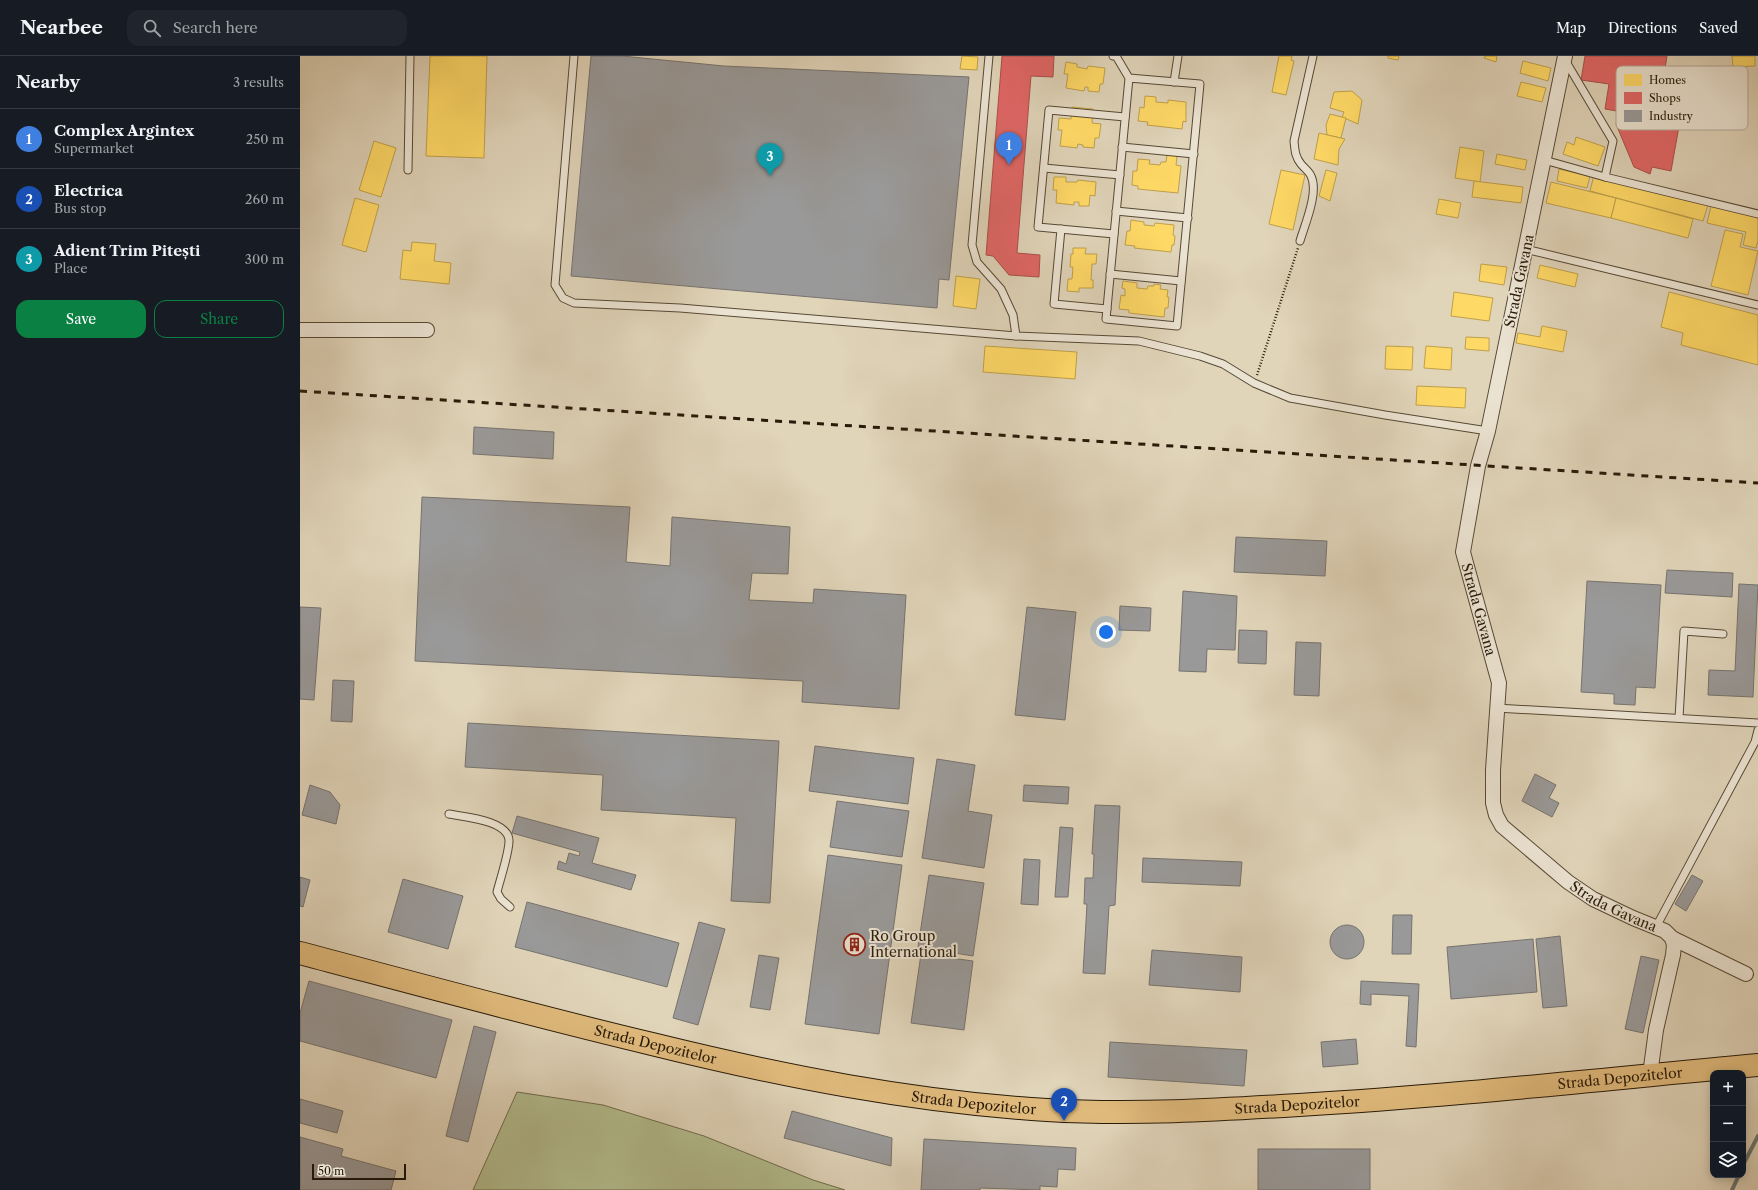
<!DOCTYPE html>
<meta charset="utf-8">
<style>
:root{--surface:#171b24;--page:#20242c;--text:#f1f3f6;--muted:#9ea1a6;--line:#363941;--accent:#0b8043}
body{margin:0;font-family:"Libre Caslon Text",serif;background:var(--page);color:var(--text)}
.controls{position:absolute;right:12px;bottom:12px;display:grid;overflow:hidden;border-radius:8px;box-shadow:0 2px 10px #0003}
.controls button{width:36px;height:36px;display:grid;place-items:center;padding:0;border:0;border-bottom:1px solid var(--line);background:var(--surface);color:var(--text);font:20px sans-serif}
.scale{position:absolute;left:12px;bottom:10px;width:94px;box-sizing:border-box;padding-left:4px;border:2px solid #291b09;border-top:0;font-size:11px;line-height:14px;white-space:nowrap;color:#291b09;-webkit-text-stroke:3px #ebe3d2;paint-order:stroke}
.you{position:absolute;left:806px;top:576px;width:14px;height:14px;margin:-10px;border:3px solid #fff;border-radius:50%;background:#1a73e8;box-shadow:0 0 0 6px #1a73e833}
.badge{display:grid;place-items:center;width:26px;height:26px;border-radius:50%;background:var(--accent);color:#fff;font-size:13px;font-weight:700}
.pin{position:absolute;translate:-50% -33px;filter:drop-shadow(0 1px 2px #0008)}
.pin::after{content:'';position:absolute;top:21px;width:14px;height:12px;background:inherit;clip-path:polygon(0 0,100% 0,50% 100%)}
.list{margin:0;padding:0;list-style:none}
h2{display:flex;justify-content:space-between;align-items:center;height:52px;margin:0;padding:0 16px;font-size:17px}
h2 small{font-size:13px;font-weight:400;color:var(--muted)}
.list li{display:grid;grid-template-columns:26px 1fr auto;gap:12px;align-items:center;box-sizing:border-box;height:60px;padding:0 16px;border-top:1px solid var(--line)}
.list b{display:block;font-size:15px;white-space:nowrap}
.list p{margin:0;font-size:13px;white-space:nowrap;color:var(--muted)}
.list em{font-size:13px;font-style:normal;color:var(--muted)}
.actions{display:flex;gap:8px;padding:12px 16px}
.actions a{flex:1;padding:9px 0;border:1px solid var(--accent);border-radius:12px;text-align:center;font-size:14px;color:var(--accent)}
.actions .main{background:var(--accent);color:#fff}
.icon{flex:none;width:22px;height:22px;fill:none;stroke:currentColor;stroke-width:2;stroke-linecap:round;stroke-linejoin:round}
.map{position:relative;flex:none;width:1458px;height:1134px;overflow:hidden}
header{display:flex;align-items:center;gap:24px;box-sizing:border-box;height:56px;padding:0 20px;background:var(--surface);border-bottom:1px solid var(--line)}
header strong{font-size:19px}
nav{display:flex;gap:22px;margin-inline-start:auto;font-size:14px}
.search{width:280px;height:36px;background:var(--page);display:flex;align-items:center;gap:10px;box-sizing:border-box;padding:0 14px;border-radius:12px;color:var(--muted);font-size:15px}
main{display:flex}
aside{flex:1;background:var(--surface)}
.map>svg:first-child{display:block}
</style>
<header>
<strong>Nearbee</strong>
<div class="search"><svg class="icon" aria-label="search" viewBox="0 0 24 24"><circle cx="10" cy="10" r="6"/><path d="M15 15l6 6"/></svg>Search here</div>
<nav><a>Map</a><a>Directions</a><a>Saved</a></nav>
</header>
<main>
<aside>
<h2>Nearby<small>3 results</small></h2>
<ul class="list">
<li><span class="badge" style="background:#3f7fe0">1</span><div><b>Complex Argintex</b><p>Supermarket</p></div><em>250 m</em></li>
<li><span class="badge" style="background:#1a4fb4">2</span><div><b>Electrica</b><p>Bus stop</p></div><em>260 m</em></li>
<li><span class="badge" style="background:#0f9aa8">3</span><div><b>Adient Trim Pitești</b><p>Place</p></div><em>300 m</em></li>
</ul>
<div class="actions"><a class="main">Save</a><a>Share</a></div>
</aside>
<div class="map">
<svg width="1458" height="1134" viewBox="0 0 1458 1134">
<rect width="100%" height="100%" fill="#e0d4b9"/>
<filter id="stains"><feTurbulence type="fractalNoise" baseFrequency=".005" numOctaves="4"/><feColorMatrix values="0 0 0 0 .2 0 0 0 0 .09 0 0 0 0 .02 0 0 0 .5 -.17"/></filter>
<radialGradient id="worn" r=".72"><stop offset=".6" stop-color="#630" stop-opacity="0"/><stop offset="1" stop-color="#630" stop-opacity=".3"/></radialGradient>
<polygon fill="#b3bc8e" stroke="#6e6c4c" points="217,1036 303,1049 404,1080 513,1124 545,1134 173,1134"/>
<g fill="#ffd966" stroke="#bfa04a">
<polygon points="130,0 187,0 184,102 126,100"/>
<polygon points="662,0 678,1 677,14 660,13"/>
<polygon points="979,0 992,0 991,4 994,5 986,39 972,36"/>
<polygon points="1088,0 1099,0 1098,4 1088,2"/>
<polygon points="1185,0 1197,0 1196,6 1184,2"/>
<polygon points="1432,0 1455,0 1455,10 1433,11"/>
<polygon points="1223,5 1251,12 1248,25 1220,17"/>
<polygon points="766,6 777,8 777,11 787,13 788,10 805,12 803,28 800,28 799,36 788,35 788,31 785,31 784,35 766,32 768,18 764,18"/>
<polygon points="1221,26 1246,32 1242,46 1217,40"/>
<polygon points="1052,35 1062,44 1058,68 1042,61 1044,56 1030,52 1034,36"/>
<polygon points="845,40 856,41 856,46 868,47 868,44 886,46 886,66 883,65 882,73 847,69 848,66 838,65 840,51 844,52"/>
<polygon points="772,51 793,53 792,67 801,68 799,82 795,82 794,92 783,91 783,89 778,88 777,92 760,90 762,74 758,74 759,62 771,63"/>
<polygon points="1030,58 1046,62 1041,82 1027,79 1026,69"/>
<polygon points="1019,77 1045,83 1039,93 1038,109 1014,103"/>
<polygon points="1276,81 1305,91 1298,110 1263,98 1267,86 1274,89"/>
<polygon points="74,85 96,92 81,141 59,134"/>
<polygon points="1160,91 1184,95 1180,126 1155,122"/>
<polygon points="1197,98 1227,104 1225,114 1195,108"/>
<polygon points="867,99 877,100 876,109 881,110 878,137 838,133 838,130 832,129 833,115 837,115 838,103 850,104 849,108 860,109 861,106 866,106"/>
<polygon points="1259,113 1290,120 1287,132 1257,125"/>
<polygon points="981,114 1005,119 993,174 969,168"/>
<polygon points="1026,114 1037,117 1030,145 1019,140"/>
<polygon points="1294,119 1408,149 1403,165 1290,135"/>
<polygon points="754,121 766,121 766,126 777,126 778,124 796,126 795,140 790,139 789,150 779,150 779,146 774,146 774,149 756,147 757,134 753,134"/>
<polygon points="1174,125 1223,131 1221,147 1172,141"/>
<polygon points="1251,126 1316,142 1311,162 1246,147"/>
<polygon points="55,142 79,149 66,196 42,189"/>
<polygon points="1316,142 1393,163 1388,182 1311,162"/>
<polygon points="1139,143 1161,147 1158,162 1136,158"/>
<polygon points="1411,150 1458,161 1458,185 1456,192 1443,189 1446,176 1407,167"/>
<polygon points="831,164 844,166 844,169 854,170 855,167 874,169 873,179 875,180 874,189 872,189 871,196 834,192 835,190 825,189 827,175 830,175"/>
<polygon points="1425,174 1443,178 1440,191 1458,195 1448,239 1411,230"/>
<polygon points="112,186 136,188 134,205 151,207 149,228 100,223 103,194 111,195"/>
<polygon points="773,192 786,192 785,198 797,198 796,208 792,208 791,224 793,224 793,232 779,232 779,236 767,235 768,223 772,223 773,211 770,211 771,198 773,198"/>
<polygon points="1181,208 1207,211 1204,229 1179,225"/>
<polygon points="1240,209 1278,218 1275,231 1237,222"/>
<polygon points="656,220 680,223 676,253 653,250"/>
<polygon points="823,225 837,227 837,232 847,233 848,230 854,230 854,228 861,229 860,233 868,234 867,241 869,241 868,252 865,252 864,261 829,257 829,254 819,253 821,239 825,240 825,233 822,232"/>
<polygon points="1154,236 1193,242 1189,265 1151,260"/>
<polygon points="1369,236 1458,259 1458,309 1381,289 1383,277 1361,271"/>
<polygon points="1242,270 1267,275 1263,296 1216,287 1218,277 1240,281"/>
<polygon points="1166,281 1189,282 1189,295 1165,293"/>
<polygon points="685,290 777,296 775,323 683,316"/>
<polygon points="1086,290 1113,291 1112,314 1085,313"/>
<polygon points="1126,290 1152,292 1151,314 1124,312"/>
<polygon points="1117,330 1166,332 1165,352 1116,349"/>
</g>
<g fill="#e06666" stroke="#a9504a">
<polygon points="702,0 754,0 753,21 731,20 717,197 740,199 739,221 709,219 693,200 686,199"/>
<polygon points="1285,0 1367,0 1357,62 1305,53 1309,28 1281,24"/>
<polygon points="1361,32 1385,37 1371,115 1352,111 1350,118 1334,111 1316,68 1324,56 1357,62"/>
</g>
<g fill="#999" stroke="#77736e">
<polygon points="291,0 322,0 424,10 669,21 649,224 639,223 637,252 271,220"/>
<polygon points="174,371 254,376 253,403 173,398"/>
<polygon points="122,441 330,451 326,506 370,510 372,461 490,471 488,518 452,517 449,544 513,547 514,533 606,539 599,653 502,646 503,625 115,605"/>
<polygon points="936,481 1027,485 1025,520 934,516"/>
<polygon points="1367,514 1433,517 1432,541 1365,537"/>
<polygon points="1287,525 1361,529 1355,632 1336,631 1335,649 1314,648 1314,638 1281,636"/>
<polygon points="1439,528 1458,529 1453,641 1408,639 1409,614 1435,615"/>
<polygon points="883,535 937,540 935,594 907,593 906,616 879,615"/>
<polygon points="820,550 851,552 850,575 819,574"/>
<polygon points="0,551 21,552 14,644 0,643"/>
<polygon points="727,551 776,556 765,664 715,659"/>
<polygon points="939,574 967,575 966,608 938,607"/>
<polygon points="996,586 1021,587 1019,640 994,639"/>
<polygon points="33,624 54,625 52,666 31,665"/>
<polygon points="168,667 479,685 470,847 431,845 436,762 301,754 303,719 165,711"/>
<polygon points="515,690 614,702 608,748 509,735"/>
<polygon points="637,703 675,709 668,755 692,759 684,812 622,802"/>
<polygon points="1235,718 1256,729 1249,742 1259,747 1252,761 1222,745"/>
<polygon points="10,729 30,736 40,749 36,768 2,759"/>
<polygon points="724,729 769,731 768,748 723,745"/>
<polygon points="537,745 609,755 602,801 530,791"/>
<polygon points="795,749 820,750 815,849 809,850 805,918 783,917 787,848 784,848 785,822 793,822 794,798 792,798"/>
<polygon points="217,760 299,782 292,807 336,819 331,834 257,813 259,805 266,808 269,797 279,800 280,796 212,777"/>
<polygon points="760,771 773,772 768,841 755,841"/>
<polygon points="528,799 602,809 579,978 505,968"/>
<polygon points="843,802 942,806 940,830 842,826"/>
<polygon points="724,803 740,804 738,849 721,848"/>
<polygon points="629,819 684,827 673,900 618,891"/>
<polygon points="1392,819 1403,825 1386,855 1375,848"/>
<polygon points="0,821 10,824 3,851 0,850"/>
<polygon points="103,823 163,840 148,893 88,876"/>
<polygon points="227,846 379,887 367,931 215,891"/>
<polygon points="1093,859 1112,859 1111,898 1092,898"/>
<polygon points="399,866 425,873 398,969 373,962"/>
<circle cx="1047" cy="886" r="17"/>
<polygon points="1260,880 1267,950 1243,952 1236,883"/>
<polygon points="1233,883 1237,936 1151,943 1147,891"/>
<polygon points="852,894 942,901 940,936 849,929"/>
<polygon points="621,898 673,905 664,974 611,967"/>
<polygon points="459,899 479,902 470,954 450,951"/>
<polygon points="1341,900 1359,904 1343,977 1325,973"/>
<polygon points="9,925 152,964 136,1022 0,985 0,957"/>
<polygon points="1061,925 1119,928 1116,991 1106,990 1109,940 1071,938 1071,949 1060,948"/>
<polygon points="174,970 196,976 168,1086 146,1080"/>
<polygon points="1056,983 1058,1008 1023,1011 1021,986"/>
<polygon points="810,986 947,994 944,1030 808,1021"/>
<polygon points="0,1043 43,1055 37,1077 0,1067"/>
<polygon points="492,1055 592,1082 591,1110 484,1082"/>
<polygon points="0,1081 43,1093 41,1100 96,1115 91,1134 0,1134"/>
<polygon points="624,1083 776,1092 775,1114 758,1113 757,1131 740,1130 740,1134 680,1132 680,1134 621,1134"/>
<rect x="958" y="1093" width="112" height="41"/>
</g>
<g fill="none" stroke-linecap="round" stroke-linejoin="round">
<g stroke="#6b7873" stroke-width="4">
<polyline points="1443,1109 1458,1080"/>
<polyline points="1432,1134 1439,1119"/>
</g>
<defs>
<g id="lane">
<polyline points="274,0 255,229 263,242 274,247 380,252 716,280 839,285 900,300 923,308 954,327 990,342 1085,359 1188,375"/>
<polyline points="689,0 672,189 677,206 701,233 713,259 716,280"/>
<polyline points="813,0 816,0 829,22 806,263 877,270 900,28 829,22"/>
<polyline points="1265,4 1313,85 1305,121 1458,158"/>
<polyline points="874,26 878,0"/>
<polyline points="822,91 894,98"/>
<polyline points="1244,104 1305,121"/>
<polyline points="744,112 820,119"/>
<polyline points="108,114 110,0"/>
<polyline points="816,155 888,162"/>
<polyline points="761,173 754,248 807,253"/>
<polyline points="814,178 738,171 749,54 825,61"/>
<path d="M 1000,185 C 1005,168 1019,136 1011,120 C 1009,115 1004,112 1001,108 C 995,101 995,94 994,85 L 1013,0"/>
<polyline points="1225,193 1458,249"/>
<polyline points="810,218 881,225"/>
<polyline points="1196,652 1458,667"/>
<polyline points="1379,662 1384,575 1423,578"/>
<path d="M 149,758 C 164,761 209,764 209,785 C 209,797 200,824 197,836 L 201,843 L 210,851"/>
<polyline points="1356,871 1455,686 1458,674"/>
</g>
<g id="street">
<path id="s1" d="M 1265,0 L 1188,375 L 1178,410 L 1163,496 L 1199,627 L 1193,714 L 1193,747 L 1196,759 L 1202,770 L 1268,826 L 1293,843 L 1333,862 L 1365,875 L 1372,882 L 1374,889 L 1373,899 L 1356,974 L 1350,1019"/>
<polyline points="0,274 127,274"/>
<polyline points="1372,882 1446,918"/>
</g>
<g id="primary">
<path id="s2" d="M 0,897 C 117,928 234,960 352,988 C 482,1020 613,1046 747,1054 C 831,1059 916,1054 999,1049 C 1153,1040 1305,1023 1458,1009"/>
</g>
</defs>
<use href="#lane" stroke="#574935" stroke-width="9"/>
<use href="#street" stroke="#574935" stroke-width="16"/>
<use href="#primary" stroke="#291b09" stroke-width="24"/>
<polyline stroke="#291b09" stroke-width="2.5" stroke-dasharray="1 2" stroke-linecap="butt" points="957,319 998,192"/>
<use href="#lane" stroke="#ebe3d2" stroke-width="7"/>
<use href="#street" stroke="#ebe3d2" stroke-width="14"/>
<use href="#primary" stroke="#e0ba7c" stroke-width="22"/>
<polyline stroke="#291b09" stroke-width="3" stroke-dasharray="7 7" stroke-linecap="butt" points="0,335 1458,427"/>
</g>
<defs>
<symbol id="building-ring" viewBox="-11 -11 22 22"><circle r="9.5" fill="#ebe3d2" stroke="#8f2418" stroke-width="1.5"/><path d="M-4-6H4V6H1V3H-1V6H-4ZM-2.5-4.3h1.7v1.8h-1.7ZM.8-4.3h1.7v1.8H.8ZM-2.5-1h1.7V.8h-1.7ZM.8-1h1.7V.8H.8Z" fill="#8f2418"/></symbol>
</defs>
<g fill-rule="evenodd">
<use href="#building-ring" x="542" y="876" width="25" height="25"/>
</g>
<g text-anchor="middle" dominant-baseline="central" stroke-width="4" stroke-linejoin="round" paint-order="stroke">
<g font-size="14" fill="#291b09" stroke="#ebe3d2">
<text transform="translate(1219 225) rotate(-78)">Strada Gavana</text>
<text stroke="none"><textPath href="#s1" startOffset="566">Strada Gavana</textPath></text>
<text stroke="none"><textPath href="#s1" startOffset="926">Strada Gavana</textPath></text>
<text stroke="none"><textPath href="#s2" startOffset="367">Strada Depozitelor</textPath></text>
<text stroke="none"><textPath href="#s2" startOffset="1339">Strada Depozitelor</textPath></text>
<text stroke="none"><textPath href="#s2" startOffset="691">Strada Depozitelor</textPath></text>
<text stroke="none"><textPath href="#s2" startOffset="1015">Strada Depozitelor</textPath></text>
</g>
<g font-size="14" fill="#291b09" stroke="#ebe3d2" text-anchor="start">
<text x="570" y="880">Ro Group<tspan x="570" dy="16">International</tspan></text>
</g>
</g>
<rect x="1316" y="10" width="132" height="64" rx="6" fill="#ebe3d2" stroke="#b1a796" stroke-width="1"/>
<rect x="1324" y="18" width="18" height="12" fill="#ffd966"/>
<rect x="1324" y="36" width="18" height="12" fill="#e06666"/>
<rect x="1324" y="54" width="18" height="12" fill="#999"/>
<g font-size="11" fill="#291b09">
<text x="1349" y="28">Homes</text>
<text x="1349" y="46">Shops</text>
<text x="1349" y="64">Industry</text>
</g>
<rect width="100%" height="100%" filter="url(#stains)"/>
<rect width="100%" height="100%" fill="url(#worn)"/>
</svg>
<div class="controls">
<button>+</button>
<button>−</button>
<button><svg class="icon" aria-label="layers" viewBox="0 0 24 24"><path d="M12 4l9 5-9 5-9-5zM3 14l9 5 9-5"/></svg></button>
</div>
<div class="scale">50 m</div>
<div class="you"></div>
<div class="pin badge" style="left:709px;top:109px;background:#3f7fe0">1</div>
<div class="pin badge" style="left:764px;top:1065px;background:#1a4fb4">2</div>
<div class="pin badge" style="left:470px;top:120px;background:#0f9aa8">3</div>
</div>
</main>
